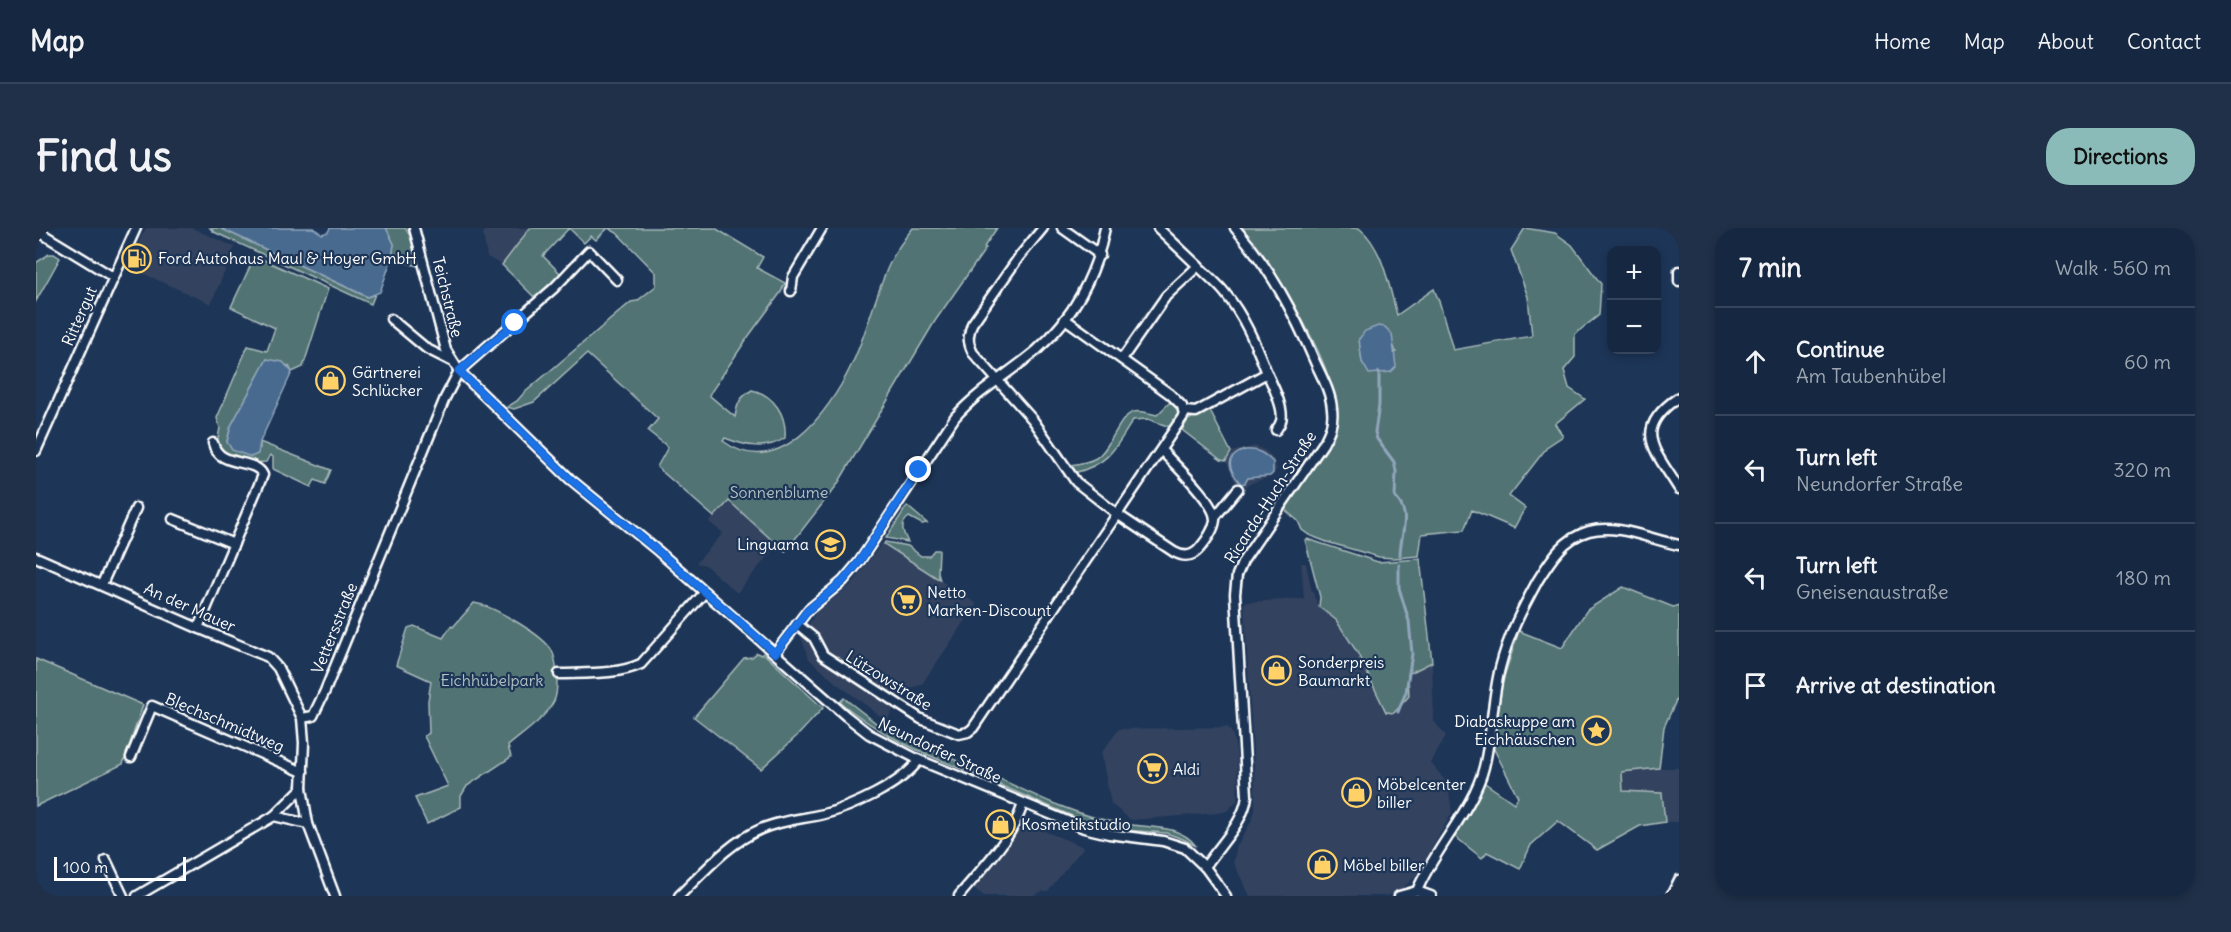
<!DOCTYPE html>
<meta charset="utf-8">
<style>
:root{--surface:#162841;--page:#1f3048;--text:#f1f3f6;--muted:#9ea6b1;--line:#35445a;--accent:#8bbbb9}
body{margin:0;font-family:Delius,sans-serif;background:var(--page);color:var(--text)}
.controls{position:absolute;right:18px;top:18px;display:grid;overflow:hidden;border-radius:12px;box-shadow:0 3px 9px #0003}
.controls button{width:54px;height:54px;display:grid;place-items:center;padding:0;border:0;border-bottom:2px solid var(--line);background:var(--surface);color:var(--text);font:30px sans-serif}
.scale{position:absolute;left:18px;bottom:15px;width:132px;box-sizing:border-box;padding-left:6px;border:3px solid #fff;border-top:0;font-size:16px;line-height:21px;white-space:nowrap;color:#fff;-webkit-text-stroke:4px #1d3557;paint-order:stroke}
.stop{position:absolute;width:18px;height:18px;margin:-14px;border:4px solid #1a73e8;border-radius:50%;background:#fff}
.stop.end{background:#1a73e8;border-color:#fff;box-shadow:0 2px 6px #0008}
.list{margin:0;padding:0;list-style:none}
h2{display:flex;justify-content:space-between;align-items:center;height:78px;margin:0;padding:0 24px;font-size:26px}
h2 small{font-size:20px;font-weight:400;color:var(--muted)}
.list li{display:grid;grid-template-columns:39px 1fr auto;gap:18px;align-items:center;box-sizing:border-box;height:108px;padding:0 24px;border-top:2px solid var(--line)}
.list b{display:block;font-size:22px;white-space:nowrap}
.list p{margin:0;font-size:20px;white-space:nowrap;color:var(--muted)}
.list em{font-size:20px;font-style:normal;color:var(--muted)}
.icon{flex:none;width:33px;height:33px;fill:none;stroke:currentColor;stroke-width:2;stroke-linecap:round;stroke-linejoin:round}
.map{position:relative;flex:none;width:1643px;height:668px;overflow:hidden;border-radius:24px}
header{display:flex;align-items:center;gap:36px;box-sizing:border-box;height:84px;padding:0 30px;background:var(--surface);border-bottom:2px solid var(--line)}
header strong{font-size:28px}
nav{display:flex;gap:33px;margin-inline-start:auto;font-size:21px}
.intro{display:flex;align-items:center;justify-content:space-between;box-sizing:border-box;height:144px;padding:0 36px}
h1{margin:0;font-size:42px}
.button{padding:15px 27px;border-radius:24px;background:var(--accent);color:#111;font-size:21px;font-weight:700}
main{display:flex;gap:36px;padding:0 36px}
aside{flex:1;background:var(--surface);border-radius:24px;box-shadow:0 3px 9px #0003}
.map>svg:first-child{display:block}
</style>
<header>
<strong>Map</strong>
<nav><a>Home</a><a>Map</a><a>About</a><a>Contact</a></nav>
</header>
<div class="intro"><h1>Find us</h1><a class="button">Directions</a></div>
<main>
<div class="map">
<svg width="1643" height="668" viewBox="0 0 1643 668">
<rect width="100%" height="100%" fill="#1d3557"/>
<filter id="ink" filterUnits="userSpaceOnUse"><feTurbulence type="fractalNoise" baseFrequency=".0167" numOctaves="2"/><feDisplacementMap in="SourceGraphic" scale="12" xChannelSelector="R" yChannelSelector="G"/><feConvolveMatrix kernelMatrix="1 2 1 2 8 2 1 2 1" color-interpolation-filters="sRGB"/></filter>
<g filter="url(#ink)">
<g fill="#32425f">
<polygon points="110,0 156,0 199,19 175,76 90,38"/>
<polygon points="450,0 494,0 466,37 451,29 447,6"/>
<polygon points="1219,218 1230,223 1238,232 1241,241 1237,248 1216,255 1205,261 1200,256 1190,233 1192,227 1195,224"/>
<polygon points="693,273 741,317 701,365 669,337 660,335 687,305 673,294"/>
<polygon points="846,315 941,376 886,456 866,464 851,493 800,455 773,431 765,409 781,383 816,356"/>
<polygon points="1265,335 1270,335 1275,360 1283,379 1300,391 1321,424 1350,484 1372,446 1396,434 1398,493 1410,508 1395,535 1412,556 1416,585 1380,648 1366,661 1351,668 1214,668 1197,634 1201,618 1215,594 1219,582 1219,557 1208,376 1209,374 1268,371"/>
<polygon points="1192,499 1197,507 1201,527 1202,556 1201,573 1191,583 1183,585 1095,592 1075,576 1065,525 1083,501"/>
<polygon points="1623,540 1643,540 1643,594 1629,594 1625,565 1587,563 1586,543"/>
<polygon points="991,596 1048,619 1012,663 1007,663 997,668 948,668 937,660 978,606"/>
</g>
<g fill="#517373" stroke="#a8b9b9" stroke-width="1.5" fill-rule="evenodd">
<polygon points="174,0 184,0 331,69 339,66 335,76 178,4"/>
<polygon points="350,0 369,0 375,9 381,38 356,30 358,16"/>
<path d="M 494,0 L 679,0 L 727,29 L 721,40 L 749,55 L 745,64 L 712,109 L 673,167 L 699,189 C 701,176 704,169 716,162 C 738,167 751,187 749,210 C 730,223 709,218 689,210 L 687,213 C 742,254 793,184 815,138 C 830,107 838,72 852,39 C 858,25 867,12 877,0 L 961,0 L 948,19 L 950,20 L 899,93 L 801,257 L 749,324 L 693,273 L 678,289 L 621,239 L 632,219 L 612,203 L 622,191 L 551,126 L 498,174 L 478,181 L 471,179 L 481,173 L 487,166 L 595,74 L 601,73 L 620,58 L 620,45 L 581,5 L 572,0 L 560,12 L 555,8 L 548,15 L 533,0 L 507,28 L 525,46 L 501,72 L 466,37 Z"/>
<path d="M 1205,0 L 1323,0 C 1347,19 1353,58 1361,87 L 1398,61 L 1404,76 L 1417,122 L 1496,108 L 1492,69 L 1475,22 L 1489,0 L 1519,5 L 1536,17 L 1565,56 L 1563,87 L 1539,106 L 1539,129 L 1528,142 L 1533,160 L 1549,171 L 1519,196 L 1527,208 L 1512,218 L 1473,268 L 1489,280 L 1478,300 L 1436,282 L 1428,302 L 1386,306 L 1383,328 L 1358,330 L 1343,329 L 1291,314 L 1273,307 L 1266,302 L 1262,293 L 1248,281 C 1258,267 1267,252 1276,238 C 1285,227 1297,214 1300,199 C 1310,153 1237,35 1205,0 ZM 1323,111 L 1356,114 L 1360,124 L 1326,134 Z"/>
<polygon points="13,26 18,26 24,30 0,73 0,35"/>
<path d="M 219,28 L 292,61 L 267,139 L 256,144 L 253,138 L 231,131 L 195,198 L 191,213 L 224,220 L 224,214 L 295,242 L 289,256 L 279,252 L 275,259 L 237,241 L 237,229 L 234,227 L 230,234 C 213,236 189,231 181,215 L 184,200 L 181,190 L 212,118 L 231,123 L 239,100 L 195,79 Z"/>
<path d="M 1135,173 L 1143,183 L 1141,191 L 1134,199 L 1112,191 L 1097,192 C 1079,221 1073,236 1038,245 L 1033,237 C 1042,236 1052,235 1060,230 C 1075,221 1083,187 1098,184 C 1105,182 1115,186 1121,187 Z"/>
<polygon points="1173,181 1195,224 1190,233 1185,232 1146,202 1152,192"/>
<path d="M 871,278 L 891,295 L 886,296 L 873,289 C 863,296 867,305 872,314 L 850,310 Z"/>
<polygon points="1271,311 1342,334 1384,331 1396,434 1372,446 1373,468 1358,485 1350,484 1321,424 1300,392 1283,379 1284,369 1271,319 1269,312"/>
<polygon points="849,314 872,318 885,328 893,328 898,322 903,322 902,345 904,352 848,316"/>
<polygon points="1587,359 1637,379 1643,377 1643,466 1628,499 1623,540 1586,544 1587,563 1626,565 1629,594 1604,598 1561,622 1522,593 1495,617 1484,641 1451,624 1446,630 1417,607 1446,553 1478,575 1482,569 1457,519 1464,461 1483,403 1526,420 1551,382"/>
<path d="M 438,375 C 455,377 508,407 516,423 C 521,432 523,463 518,473 C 509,491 487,505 472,518 L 475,529 L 431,558 L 425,568 L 425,579 L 391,596 L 379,570 L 412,558 L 388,508 L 393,505 L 392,473 L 395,453 L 360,437 L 372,400 L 378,398 L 407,410 L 415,398 L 417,399 Z"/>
<polygon points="721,425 725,427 727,425 787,480 763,506 725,541 658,489 708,430 716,429"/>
<polygon points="0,431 107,477 87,536 0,578"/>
<path d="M 808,470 L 844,498 L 937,540 L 928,542 C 881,523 844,507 804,474 Z"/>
<path d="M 941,540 C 988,562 1036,588 1088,596 C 1112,600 1144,596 1160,618 L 1147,611 L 1130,605 L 1087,602 L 1048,593 L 933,544 Z"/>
</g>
<g fill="#486a8f" stroke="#91a6bc" stroke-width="1.5">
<polygon points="184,0 277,0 286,6 292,4 294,0 350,0 358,16 356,30 344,64 332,69"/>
<polygon points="1342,98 1349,99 1356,106 1360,139 1355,144 1333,146 1326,134 1323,111 1329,103"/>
<polygon points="231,131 247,134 256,144 224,214 222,226 215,229 196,222 191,214 195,198"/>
<path d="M 1209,222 C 1222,221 1228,225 1237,234 L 1237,245 L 1234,248 L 1212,250 L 1209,255 L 1205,256 C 1192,241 1188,229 1209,222 Z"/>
</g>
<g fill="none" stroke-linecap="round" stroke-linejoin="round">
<g stroke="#91a6bc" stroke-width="3">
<path d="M 1343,144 L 1343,177 L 1339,204 L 1341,211 L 1358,234 L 1360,243 L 1359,269 C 1377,287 1364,305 1364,327"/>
<polyline points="1362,484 1370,464 1376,426 1373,393 1363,360 1363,337"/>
</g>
<defs>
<g id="minor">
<polyline points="378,0 410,122 423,143 534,251 622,323 810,488 833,506 883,532 1048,600 1073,606 1127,613 1149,620 1169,639 1190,668"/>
<path d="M 1007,0 L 983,29 L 936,96 C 932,108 931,113 937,125 L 997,192 L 1040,254 L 1081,286 L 1138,324 C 1147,329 1156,329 1163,321 C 1169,314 1178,302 1179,292 C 1180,275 1138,236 1125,222"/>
<polyline points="1026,0 1064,27"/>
<polyline points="1122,0 1162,38"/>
<polyline points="0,2 77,49"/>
<polyline points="1643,43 1643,53"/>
<polyline points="755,63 757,49 786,0"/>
<polyline points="355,91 391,121 415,133"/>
<path d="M 1086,131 L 1130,68 L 1162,38 C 1171,47 1181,55 1189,65 C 1208,88 1220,117 1231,145 L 1160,184 L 1148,183"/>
<path d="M 1231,145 C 1236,156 1249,181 1245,193 C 1244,197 1242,199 1240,202"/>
<path d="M 1643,169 C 1594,202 1620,223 1643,261"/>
<polyline points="0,223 100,0"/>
<polyline points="1179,289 1202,261"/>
<polyline points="137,291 198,316"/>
<polyline points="0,329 162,400 232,429 242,440 266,490"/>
<polyline points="66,356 100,280"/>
<polyline points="761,396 778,410 787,427 885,491 923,506 932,504 937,500 1148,187 1146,178 1134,166 1029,91"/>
<path d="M 162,400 L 227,247 C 219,229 183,241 177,215"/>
<path d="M 739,425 L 772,382 L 807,353 L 823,334 L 919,189 C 943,162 974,145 1001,122 C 1037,90 1060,47 1069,0"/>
<path d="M 523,446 C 550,445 581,447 605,436 L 669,364"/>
<polyline points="95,529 116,478 267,544"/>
<polyline points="238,588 272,596"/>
<polyline points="70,632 87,668"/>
<path d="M 1169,639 C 1184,616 1208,595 1211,568 L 1199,366 L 1201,347 L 1207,333 L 1287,216 C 1293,205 1298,195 1296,181 C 1295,165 1286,149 1279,134 C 1258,85 1235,41 1199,0"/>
<path d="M 1381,663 C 1397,623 1438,580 1448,539 C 1456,507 1456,472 1464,440 C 1472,408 1486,381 1502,352 C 1515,331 1528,310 1553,303 C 1582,295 1615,312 1643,317"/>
<polyline points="101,668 238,588 266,560"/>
<polyline points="299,668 272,596 266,560 268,515 266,490 277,488 289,463 409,170 423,143 518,60 553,23 581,52"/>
<path d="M 643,668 C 668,644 692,615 725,601 C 745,592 767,591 788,586 C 816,579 866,556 883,532"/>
<path d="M 923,668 C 946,640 976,611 987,576"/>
<polyline points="1363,668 1381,663 1395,668"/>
<polyline points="1635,668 1643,652"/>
</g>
</defs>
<use href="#minor" stroke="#fff" stroke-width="13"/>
<use href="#minor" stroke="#1d3557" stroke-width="8"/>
</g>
</g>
<g fill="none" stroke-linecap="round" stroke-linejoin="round" filter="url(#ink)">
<polyline stroke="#1a73e8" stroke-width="8" points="479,95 423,143 534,251 622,323 739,425 772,382 807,353 823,334 883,242"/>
</g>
<defs>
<symbol id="fuel-ring" viewBox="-11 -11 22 22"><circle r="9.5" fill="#1d3557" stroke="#ffd166" stroke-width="1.5"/><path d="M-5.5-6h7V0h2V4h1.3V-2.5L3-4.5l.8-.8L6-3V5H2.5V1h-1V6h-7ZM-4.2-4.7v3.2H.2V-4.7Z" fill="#ffd166"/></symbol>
<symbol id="shop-ring" viewBox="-11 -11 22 22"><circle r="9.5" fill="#1d3557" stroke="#ffd166" stroke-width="1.5"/><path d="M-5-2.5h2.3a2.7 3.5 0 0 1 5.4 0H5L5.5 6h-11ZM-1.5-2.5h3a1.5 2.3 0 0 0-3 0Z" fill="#ffd166"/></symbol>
<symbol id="university-ring" viewBox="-11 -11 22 22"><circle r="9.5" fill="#1d3557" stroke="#ffd166" stroke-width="1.5"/><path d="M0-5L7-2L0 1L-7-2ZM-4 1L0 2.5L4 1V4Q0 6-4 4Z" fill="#ffd166"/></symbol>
<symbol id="supermarket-ring" viewBox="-11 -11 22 22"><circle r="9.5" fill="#1d3557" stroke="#ffd166" stroke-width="1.5"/><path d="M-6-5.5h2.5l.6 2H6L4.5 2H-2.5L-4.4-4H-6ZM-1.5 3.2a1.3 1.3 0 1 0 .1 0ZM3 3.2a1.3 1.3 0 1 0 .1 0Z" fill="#ffd166"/></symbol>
<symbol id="sight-ring" viewBox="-11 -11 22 22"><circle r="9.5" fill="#1d3557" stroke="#ffd166" stroke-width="1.5"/><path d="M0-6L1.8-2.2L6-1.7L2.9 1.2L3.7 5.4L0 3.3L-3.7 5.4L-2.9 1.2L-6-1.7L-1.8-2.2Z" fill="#ffd166"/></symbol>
</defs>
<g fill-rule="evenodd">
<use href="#fuel-ring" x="84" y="14" width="33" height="33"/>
<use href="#shop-ring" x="278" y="136" width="33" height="33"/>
<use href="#university-ring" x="778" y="300" width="33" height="33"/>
<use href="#supermarket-ring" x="854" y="356" width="33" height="33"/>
<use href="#shop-ring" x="1224" y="426" width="33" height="33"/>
<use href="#sight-ring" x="1544" y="486" width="33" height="33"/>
<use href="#supermarket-ring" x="1100" y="524" width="33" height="33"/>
<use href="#shop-ring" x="1304" y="548" width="33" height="33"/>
<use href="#shop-ring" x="948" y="580" width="33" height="33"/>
<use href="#shop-ring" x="1270" y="620" width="33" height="33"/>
</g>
<g text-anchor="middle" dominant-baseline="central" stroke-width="4.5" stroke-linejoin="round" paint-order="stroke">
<g font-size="16" fill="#fff" stroke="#1d3557" text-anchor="start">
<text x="122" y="30">Ford Autohaus Maul &amp; Hoyer GmbH</text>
<text x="316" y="144">Gärtnerei<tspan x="316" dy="18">Schlücker</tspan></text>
<text x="773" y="316" text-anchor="end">Linguama</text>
<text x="891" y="364">Netto<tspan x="891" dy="18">Marken-Discount</tspan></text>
<text x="1262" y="434">Sonderpreis<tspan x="1262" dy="18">Baumarkt</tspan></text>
<text x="1539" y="493" text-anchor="end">Diabaskuppe am<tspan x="1539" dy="18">Eichhäuschen</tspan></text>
<text x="1137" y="541">Aldi</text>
<text x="1341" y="556">Möbelcenter<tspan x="1341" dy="18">biller</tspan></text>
<text x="985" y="596">Kosmetikstudio</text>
<text x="1307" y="637">Möbel biller</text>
</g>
<g font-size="16" fill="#fff" stroke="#1d3557">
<text transform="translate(412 69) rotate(76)">Teichstraße</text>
<text transform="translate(43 88) rotate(-66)">Rittergut</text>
<text transform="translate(1234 269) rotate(-57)">Ricarda-Huch-Straße</text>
<text transform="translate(154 379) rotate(24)">An der Mauer</text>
<text transform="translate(298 400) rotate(-68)">Vettersstraße</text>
<text transform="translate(853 452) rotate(32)">Lützowstraße</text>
<text transform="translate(189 494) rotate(23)">Blechschmidtweg</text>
<text transform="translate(904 522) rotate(25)">Neundorfer Straße</text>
</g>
<g font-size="16" fill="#b1c0c0" stroke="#1d3557">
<text x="743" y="264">Sonnenblume</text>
<text x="456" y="452">Eichhübelpark</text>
</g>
</g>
</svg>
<div class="controls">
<button>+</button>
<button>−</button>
</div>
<div class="scale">100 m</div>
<div class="stop" style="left:479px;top:95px"></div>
<div class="stop end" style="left:883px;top:242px"></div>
</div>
<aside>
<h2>7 min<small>Walk · 560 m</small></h2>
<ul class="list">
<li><svg class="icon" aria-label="ahead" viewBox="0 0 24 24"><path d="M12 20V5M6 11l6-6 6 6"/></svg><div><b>Continue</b><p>Am Taubenhübel</p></div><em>60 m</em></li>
<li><svg class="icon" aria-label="left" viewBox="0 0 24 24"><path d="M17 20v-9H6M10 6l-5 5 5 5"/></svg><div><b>Turn left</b><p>Neundorfer Straße</p></div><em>320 m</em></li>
<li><svg class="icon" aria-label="left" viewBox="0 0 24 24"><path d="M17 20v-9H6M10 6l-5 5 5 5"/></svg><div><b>Turn left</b><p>Gneisenaustraße</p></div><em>180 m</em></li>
<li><svg class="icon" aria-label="arrive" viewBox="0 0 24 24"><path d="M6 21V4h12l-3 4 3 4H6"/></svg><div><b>Arrive at destination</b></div></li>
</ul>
</aside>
</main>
